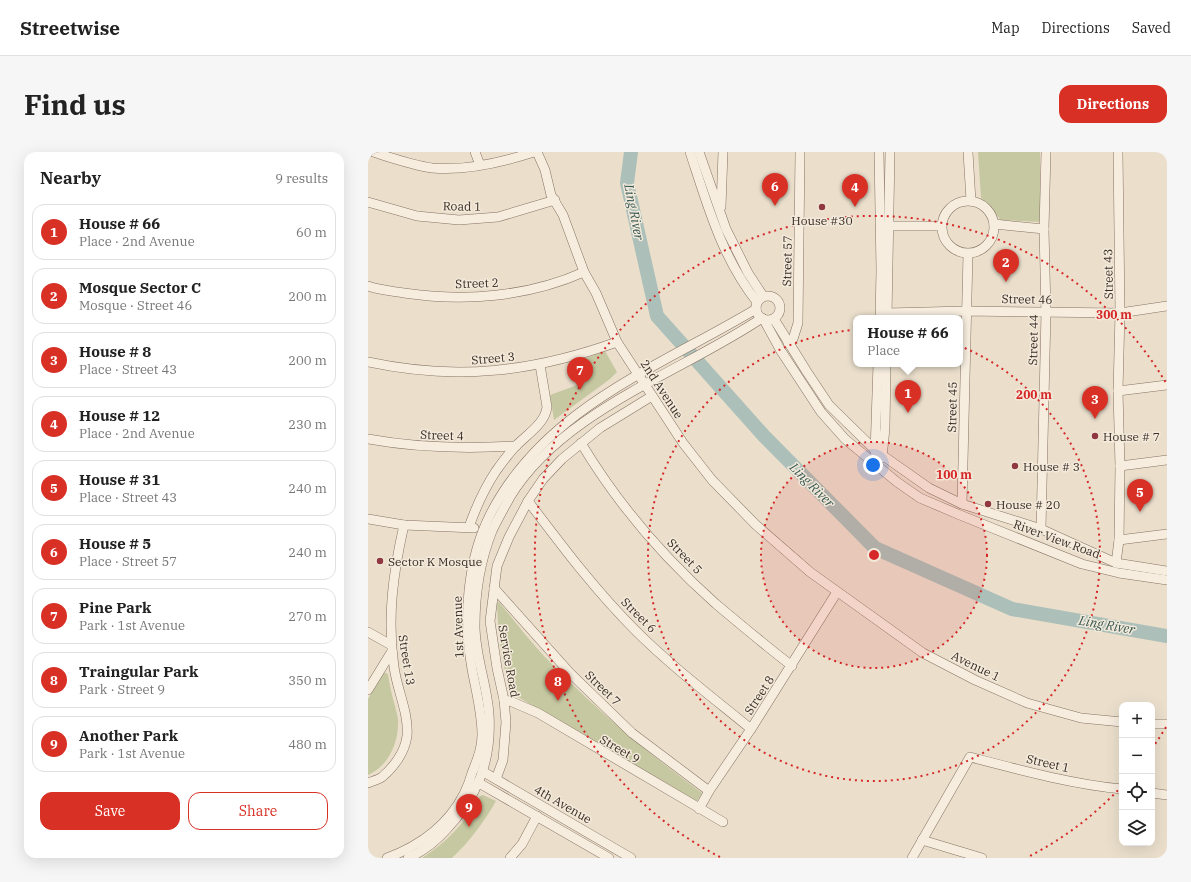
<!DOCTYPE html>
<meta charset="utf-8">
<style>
:root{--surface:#fff;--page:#f6f6f6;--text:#222;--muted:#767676;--line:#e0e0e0;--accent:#d93025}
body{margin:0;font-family:"IBM Plex Serif",serif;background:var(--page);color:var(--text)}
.controls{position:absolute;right:12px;bottom:12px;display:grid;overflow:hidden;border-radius:8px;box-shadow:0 4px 16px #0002}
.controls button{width:36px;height:36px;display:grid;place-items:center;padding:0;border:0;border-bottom:1px solid var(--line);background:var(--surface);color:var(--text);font:20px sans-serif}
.you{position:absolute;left:505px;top:313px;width:14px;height:14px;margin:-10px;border:3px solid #fff;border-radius:50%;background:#1a73e8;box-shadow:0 0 0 6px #1a73e833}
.badge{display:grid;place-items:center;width:26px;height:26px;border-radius:50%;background:var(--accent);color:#fff;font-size:13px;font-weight:700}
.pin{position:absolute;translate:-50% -33px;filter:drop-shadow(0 1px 2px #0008)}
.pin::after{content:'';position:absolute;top:21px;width:14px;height:12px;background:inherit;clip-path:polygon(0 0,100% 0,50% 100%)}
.popup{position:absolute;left:485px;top:163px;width:110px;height:52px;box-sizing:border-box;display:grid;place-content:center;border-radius:8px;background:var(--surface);filter:drop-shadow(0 1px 3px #0005);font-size:13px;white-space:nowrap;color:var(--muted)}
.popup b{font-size:15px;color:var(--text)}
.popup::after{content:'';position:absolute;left:50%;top:100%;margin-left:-8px;border:8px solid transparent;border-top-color:var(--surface)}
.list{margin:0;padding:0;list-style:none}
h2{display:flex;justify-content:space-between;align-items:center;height:52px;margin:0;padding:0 16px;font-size:17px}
h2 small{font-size:13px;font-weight:400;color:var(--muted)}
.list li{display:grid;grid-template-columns:26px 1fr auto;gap:12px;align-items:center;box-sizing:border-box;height:56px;margin:0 8px 8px;padding:0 8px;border:1px solid var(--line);border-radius:12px}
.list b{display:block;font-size:15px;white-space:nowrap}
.list p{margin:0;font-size:13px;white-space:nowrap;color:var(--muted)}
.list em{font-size:13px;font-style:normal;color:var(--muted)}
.actions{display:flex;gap:8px;padding:12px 16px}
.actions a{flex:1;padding:9px 0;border:1px solid var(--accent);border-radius:12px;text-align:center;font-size:14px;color:var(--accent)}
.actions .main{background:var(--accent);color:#fff}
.icon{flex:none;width:22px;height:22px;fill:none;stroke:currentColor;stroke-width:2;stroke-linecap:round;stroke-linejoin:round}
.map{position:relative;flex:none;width:799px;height:706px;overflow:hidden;border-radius:12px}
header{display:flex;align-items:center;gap:24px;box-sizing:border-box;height:56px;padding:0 20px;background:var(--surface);border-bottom:1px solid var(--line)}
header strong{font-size:19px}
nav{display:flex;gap:22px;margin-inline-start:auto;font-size:14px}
.intro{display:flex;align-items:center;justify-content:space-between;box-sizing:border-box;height:96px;padding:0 24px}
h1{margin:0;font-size:28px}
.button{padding:10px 18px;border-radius:12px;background:var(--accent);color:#fff;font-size:14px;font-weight:700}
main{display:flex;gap:24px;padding:0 24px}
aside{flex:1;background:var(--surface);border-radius:12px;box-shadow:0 4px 16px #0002}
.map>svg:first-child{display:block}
</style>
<header>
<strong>Streetwise</strong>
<nav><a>Map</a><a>Directions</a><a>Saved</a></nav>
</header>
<div class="intro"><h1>Find us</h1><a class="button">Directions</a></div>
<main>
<aside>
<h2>Nearby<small>9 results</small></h2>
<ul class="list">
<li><span class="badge">1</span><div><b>House # 66</b><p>Place · 2nd Avenue</p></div><em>60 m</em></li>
<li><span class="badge">2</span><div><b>Mosque Sector C</b><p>Mosque · Street 46</p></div><em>200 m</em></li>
<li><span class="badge">3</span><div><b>House # 8</b><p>Place · Street 43</p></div><em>200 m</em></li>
<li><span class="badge">4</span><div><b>House # 12</b><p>Place · 2nd Avenue</p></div><em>230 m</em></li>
<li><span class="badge">5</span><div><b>House # 31</b><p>Place · Street 43</p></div><em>240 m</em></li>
<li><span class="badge">6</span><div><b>House # 5</b><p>Place · Street 57</p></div><em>240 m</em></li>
<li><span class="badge">7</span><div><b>Pine Park</b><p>Park · 1st Avenue</p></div><em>270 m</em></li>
<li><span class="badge">8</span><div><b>Traingular Park</b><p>Park · Street 9</p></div><em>350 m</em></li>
<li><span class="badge">9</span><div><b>Another Park</b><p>Park · 1st Avenue</p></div><em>480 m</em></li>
</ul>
<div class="actions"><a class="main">Save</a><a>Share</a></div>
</aside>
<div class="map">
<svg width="799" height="706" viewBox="0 0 799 706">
<rect width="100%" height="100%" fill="#ebdfcc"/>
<g fill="#c6c8a1">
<polygon points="610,0 672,0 672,70 633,68 613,46"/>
<polygon points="237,199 249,220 242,227 186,268 182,243 212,232 202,212"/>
<path d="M 131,450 C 146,468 160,487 176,504 C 225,555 277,599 334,641 L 329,649 L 143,541 C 134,512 130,483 129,453 L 129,451 Z"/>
<path d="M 17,521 L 19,521 L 20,523 C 22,534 24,544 27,554 C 28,560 31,567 30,572 C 30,593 19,615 0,623 L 0,547 L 14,522 Z"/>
<path d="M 115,643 L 128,649 C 116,670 102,689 84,706 L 54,706 C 79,690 98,670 112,644 Z"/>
</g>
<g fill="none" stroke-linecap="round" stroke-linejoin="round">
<polyline stroke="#acc0b9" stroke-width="14" points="263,0 259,31 289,164 396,284 507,396 644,457 799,484"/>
<defs>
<g id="minor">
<path d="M 5,0 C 24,6 44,13 64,16 C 96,19 135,10 166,0"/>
<polyline points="107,0 112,13"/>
<polyline points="169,0 177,18 183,43 195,63 216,120 228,141 249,190 315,291 344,328 388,373 442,420 555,501 607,528 659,551 713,566 754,570"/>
<path d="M 322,0 C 339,52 354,106 389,150"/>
<polyline points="331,0 358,77 380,121 395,144"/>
<polyline points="511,0 513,118 512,166"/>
<polyline points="600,0 603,49"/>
<circle cx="600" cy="75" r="26"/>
<polyline points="0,50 49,64 91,68 130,65 187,48"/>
<polyline points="353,55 355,0"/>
<polyline points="626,72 676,77"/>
<polyline points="514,74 573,74"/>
<path d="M 0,134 C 11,138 24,139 36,141 C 96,150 160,145 216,120"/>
<circle cx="400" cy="156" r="12"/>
<polyline points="519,161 598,159 752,161 799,154"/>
<polyline points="519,166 522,0"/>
<polyline points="406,167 439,220 461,253 507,298 561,336 594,352 673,377 748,411 799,419"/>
<polyline points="396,168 413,199 453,260 477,287 529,330 552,346 592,363 714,412 751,421 799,428"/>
<polyline points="420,191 425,187 430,171 432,0"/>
<path d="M 0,210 C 88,229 165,220 249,190"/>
<polyline points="750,239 799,233"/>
<path d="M 0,287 C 49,296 98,297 148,294"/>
<path d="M 213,291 C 249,351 296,406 348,452 C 373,473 398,494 424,514"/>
<polyline points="507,301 510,212"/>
<polyline points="514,306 517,276 518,212"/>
<polyline points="752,314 799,308"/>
<path d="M 160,349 C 194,394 227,438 267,478 C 303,514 344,545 383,577"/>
<polyline points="594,352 600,102"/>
<polyline points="0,367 36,373 106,376"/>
<path d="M 101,375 C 108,355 116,337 128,319 C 133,312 139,304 145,297 C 156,284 177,273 179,255 L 172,213"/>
<polyline points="673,377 678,160 676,77 678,0"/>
<polyline points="751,388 799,382"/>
<polyline points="748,411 751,388 752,314 750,239 752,161 750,0"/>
<polyline points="126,436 202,521 264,581 341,639"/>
<polyline points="0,480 23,493"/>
<polyline points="0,538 24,499"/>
<polyline points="136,548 142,549 170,561 355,670"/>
<polyline points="784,572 799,572"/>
<polyline points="114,619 263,706"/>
<polyline points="128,627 135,608 138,570 136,548 129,516 122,469 129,414 141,385 160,349 175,327 194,307 232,276 284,244"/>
<path d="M 0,631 C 4,629 10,628 14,625 C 26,615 37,600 39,584 C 41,561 29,538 26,515 C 19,466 25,421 36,373"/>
<polyline points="111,631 241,706"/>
<polyline points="784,641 799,643"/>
<polyline points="331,657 341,639 383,577 469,440"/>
<polyline points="554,688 614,706"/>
<path d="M 19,706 C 51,694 80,673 96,642 C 99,636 102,628 104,621 C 109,608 114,597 114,583 C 114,560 108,539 104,517 C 95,467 99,409 122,363 C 176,256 291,215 388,157"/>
<path d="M 40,706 C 54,700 67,690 77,679 C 109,646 124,609 121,562 C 119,532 107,504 107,474 C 107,443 112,409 124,379 C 129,368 136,356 142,345 C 194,259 314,220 394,166"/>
<polyline points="142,706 154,692 169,664"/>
<path d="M 544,706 L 602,605 C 652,618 703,632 754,637"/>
</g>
</defs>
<use href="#minor" stroke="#867262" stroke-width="10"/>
<use href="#minor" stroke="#f6eddf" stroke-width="9"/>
</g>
<circle cx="506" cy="403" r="113" fill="#d62828" fill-opacity=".12"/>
<g fill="none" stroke="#d62828" stroke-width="2" stroke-dasharray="2 4">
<circle cx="506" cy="403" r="113"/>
<circle cx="506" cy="403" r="226"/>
<path d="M798 575A339 339 0 0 1 785 595M754 634A339 339 0 0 1 660 705M352 705A339 339 0 1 1 798 231"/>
</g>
<g fill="#8f383f" stroke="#f3eadb" stroke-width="1.5">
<circle cx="454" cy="55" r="4"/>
<circle cx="727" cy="284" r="4"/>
<circle cx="647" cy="314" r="4"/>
<circle cx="620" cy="352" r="4"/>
<circle cx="12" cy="409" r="4"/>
</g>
<g text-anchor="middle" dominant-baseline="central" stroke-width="3" stroke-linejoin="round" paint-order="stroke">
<g font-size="12" fill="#392c23" stroke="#f3eadb">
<text transform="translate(94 54) rotate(1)">Road 1</text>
<text transform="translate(419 109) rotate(-89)">Street 57</text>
<text transform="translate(740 122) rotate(-91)">Street 43</text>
<text transform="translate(109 131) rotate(-2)">Street 2</text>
<text transform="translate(659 147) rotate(1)">Street 46</text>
<text transform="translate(665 188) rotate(-89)">Street 44</text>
<text transform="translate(125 206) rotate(-5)">Street 3</text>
<text transform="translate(294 237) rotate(57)">2nd Avenue</text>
<text transform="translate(584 255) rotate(-89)">Street 45</text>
<text transform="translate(74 283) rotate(2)">Street 4</text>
<text transform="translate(689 387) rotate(20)">River View Road</text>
<text transform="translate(317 404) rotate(46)">Street 5</text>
<text transform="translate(271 463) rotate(45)">Street 6</text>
<text transform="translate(90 475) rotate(-92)">1st Avenue</text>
<text transform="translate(39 508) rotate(81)">Street 13</text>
<text transform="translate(141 509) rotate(80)">Service Road</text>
<text transform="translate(608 514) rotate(26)">Avenue 1</text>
<text transform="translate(235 536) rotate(44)">Street 7</text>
<text transform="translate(391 543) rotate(-57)">Street 8</text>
<text transform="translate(252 597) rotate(30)">Street 9</text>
<text transform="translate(680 611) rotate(13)">Street 1</text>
<text transform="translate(195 652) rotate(30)">4th Avenue</text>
</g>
<g font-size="12" fill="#392c23" stroke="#f3eadb" text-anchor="start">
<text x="454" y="68" text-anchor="middle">House #30</text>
<text x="735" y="284">House # 7</text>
<text x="655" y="314">House # 3</text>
<text x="628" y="352">House # 20</text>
<text x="20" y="409">Sector K Mosque</text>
</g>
<g font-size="13" font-style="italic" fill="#345652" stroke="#f3eadb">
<text transform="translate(266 60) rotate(79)">Ling River</text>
<text transform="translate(444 333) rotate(45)">Ling River</text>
<text transform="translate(739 473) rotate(10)">Ling River</text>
</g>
</g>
<circle cx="506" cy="403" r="6" fill="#d62828" stroke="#f3eadb" stroke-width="2"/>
<g font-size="12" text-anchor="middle" font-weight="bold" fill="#d62828" stroke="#f3eadb" stroke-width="3" stroke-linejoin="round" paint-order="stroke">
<text x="746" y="167">300 m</text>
<text x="666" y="247">200 m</text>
<text x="586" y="327">100 m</text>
</g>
</svg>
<div class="controls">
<button>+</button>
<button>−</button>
<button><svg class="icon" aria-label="locate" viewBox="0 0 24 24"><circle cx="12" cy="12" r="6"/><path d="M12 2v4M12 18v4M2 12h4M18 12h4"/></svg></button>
<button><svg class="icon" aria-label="layers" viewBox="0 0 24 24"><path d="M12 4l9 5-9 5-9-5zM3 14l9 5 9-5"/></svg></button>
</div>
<div class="you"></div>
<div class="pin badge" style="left:540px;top:261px">1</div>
<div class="popup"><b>House # 66</b>Place</div>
<div class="pin badge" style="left:638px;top:130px">2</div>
<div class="pin badge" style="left:727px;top:267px">3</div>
<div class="pin badge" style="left:487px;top:55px">4</div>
<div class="pin badge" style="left:772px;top:360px">5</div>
<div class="pin badge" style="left:407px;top:54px">6</div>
<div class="pin badge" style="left:212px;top:238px">7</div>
<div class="pin badge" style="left:190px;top:549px">8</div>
<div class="pin badge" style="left:101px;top:675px">9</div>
</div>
</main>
